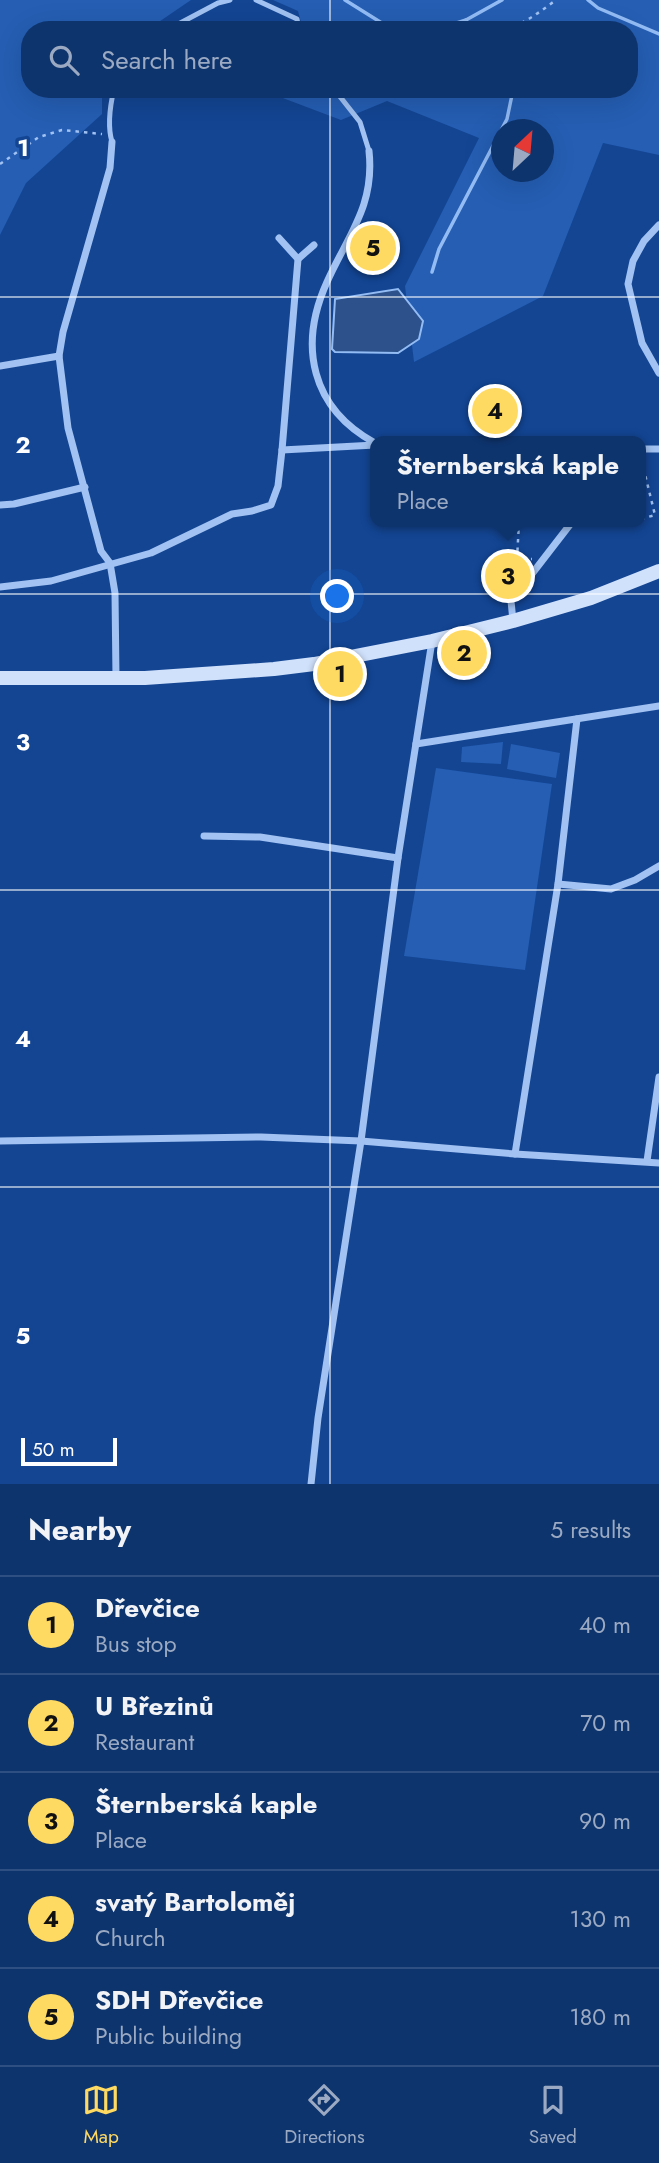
<!DOCTYPE html>
<meta charset="utf-8">
<style>
:root{--surface:#0e346e;--page:#1c3f76;--text:#f1f3f6;--muted:#9baac2;--line:#2e4f81;--accent:#ffda62}
body{margin:0;font-family:Jost,sans-serif;background:var(--page);color:var(--text)}
.compass{position:absolute;left:491px;top:119px;width:63px;height:63px;border-radius:50%;background:var(--surface);box-shadow:0 7px 28px #0002;rotate:26deg}
.scale{position:absolute;left:21px;bottom:18px;width:96px;box-sizing:border-box;padding-left:7px;border:4px solid #fff;border-top:0;font-size:19px;line-height:24px;white-space:nowrap;color:#fff;-webkit-text-stroke:5px #134593;paint-order:stroke}
.you{position:absolute;left:338px;top:597px;width:24px;height:24px;margin:-18px;border:5px solid #fff;border-radius:50%;background:#1a73e8;box-shadow:0 0 0 10px #1a73e833}
.badge{display:grid;place-items:center;width:46px;height:46px;border-radius:50%;background:var(--accent);color:#111;font-size:23px;font-weight:700}
.pin{position:absolute;translate:-50% -50%;border:4px solid #fff;box-shadow:0 2px 7px #0006}
.popup{position:absolute;left:370px;top:436px;width:276px;height:91px;box-sizing:border-box;display:grid;place-content:center;border-radius:14px;background:var(--surface);filter:drop-shadow(0 2px 5px #0005);font-size:23px;white-space:nowrap;color:var(--muted)}
.popup b{font-size:26px;color:var(--text)}
.popup::after{content:'';position:absolute;left:50%;top:100%;margin-left:-14px;border:14px solid transparent;border-top-color:var(--surface)}
.list{margin:0;padding:0;list-style:none}
h2{display:flex;justify-content:space-between;align-items:center;height:91px;margin:0;padding:0 28px;font-size:30px}
h2 small{font-size:23px;font-weight:400;color:var(--muted)}
.list li{display:grid;grid-template-columns:46px 1fr auto;gap:21px;align-items:center;box-sizing:border-box;height:98px;padding:0 28px;border-top:2px solid var(--line)}
.list b{display:block;font-size:26px;white-space:nowrap}
.list p{margin:0;font-size:23px;white-space:nowrap;color:var(--muted)}
.list em{font-size:23px;font-style:normal;color:var(--muted)}
.icon{flex:none;width:38px;height:38px;fill:none;stroke:currentColor;stroke-width:2;stroke-linecap:round;stroke-linejoin:round}
.map{position:relative;flex:none;width:659px;height:1484px;overflow:hidden}
.search{position:absolute;background:var(--surface);box-shadow:0 7px 28px #0002;left:21px;right:21px;top:21px;height:77px;display:flex;align-items:center;gap:18px;box-sizing:border-box;padding:0 24px;border-radius:28px;color:var(--muted);font-size:26px}
.sheet{height:581px;background:var(--surface)}
nav{display:flex;justify-content:space-around;align-items:center;box-sizing:border-box;height:98px;border-top:2px solid var(--line);background:var(--surface);font-size:19px;color:var(--muted)}
nav a{display:grid;justify-items:center;gap:4px}
nav .on{color:var(--accent)}
.map>svg:first-child{display:block}
</style>
<div class="map">
<svg width="659" height="1484" viewBox="0 0 659 1484">
<rect width="100%" height="100%" fill="#134593"/>
<g fill="#255eb3" fill-rule="evenodd">
<polygon points="0,0 191,0 147,30 30,30 30,89 102,89 102,114 26,183 0,235"/>
<path d="M 273,0 L 659,0 L 659,155 L 603,143 L 543,296 L 414,362 L 405,286 L 479,138 L 387,101 L 341,120 L 259,89 L 629,89 L 629,30 L 303,30 L 298,11 ZM 502,130 L 544,130 L 544,172 L 502,172 Z"/>
<polygon points="503,742 501,764 461,762 462,747"/>
<polygon points="511,744 560,753 556,778 507,769"/>
<polygon points="436,768 552,784 525,970 404,956"/>
</g>
<polygon fill="#2c518b" stroke="#93bcf5" stroke-width="2" points="398,289 423,321 419,339 398,353 335,352 332,349 335,299"/>
<g fill="none" stroke-linecap="round" stroke-linejoin="round">
<g stroke="#93bcf5" stroke-width="3.5">
<polyline points="345,0 393,30"/>
<polyline points="588,0 598,8 659,34"/>
<polyline points="435,30 466,20"/>
<polyline points="465,30 466,20 502,0"/>
<polyline points="432,272 439,249 507,119 512,95 505,89"/>
</g>
<g stroke="#a1c2f2" stroke-width="2.5" stroke-dasharray="3.5 5" stroke-linecap="butt">
<path d="M 497,30 C 520,28 538,13 556,0"/>
<polyline points="0,164 39,137 62,130 102,134"/>
<polyline points="641,519 655,515 641,458"/>
<polyline points="519,522 517,559 532,559"/>
</g>
<g stroke="#a1c2f2" stroke-width="5">
<polyline points="256,0 297,19 299,30"/>
<polyline points="167,30 218,3 230,0"/>
<polyline points="334,89 360,122 369,151"/>
<path d="M 112,142 C 107,125 110,106 114,89"/>
</g>
<g stroke="#a1c2f2" stroke-width="7">
<polyline points="112,142 110,168 63,332 59,356 68,428 101,551 110,563 115,593 116,678"/>
<path d="M 369,151 C 375,206 348,235 327,282 C 298,346 311,408 375,443"/>
<polyline points="659,225 644,241 633,261 628,284 642,343 659,373"/>
<polyline points="298,259 314,245"/>
<polyline points="0,366 59,356"/>
<polyline points="641,449 659,449"/>
<polyline points="282,450 375,445"/>
<polyline points="0,505 14,504 85,487"/>
<polyline points="0,587 51,581 151,553 232,514 252,511 271,505 278,486 282,450 298,259 279,238"/>
<polyline points="513,621 511,601 572,522"/>
<polyline points="416,744 659,706"/>
<polyline points="204,836 260,837 398,858"/>
<polyline points="558,884 611,889 635,880 659,866"/>
<polyline points="0,1141 261,1137 361,1141 515,1154 659,1163"/>
<polyline points="515,1154 558,884 577,719"/>
<polyline points="647,1161 659,1077"/>
<polyline points="311,1484 318,1418 361,1141 398,858 432,641"/>
</g>
<polyline stroke="#d0e1fc" stroke-width="14" points="0,678 145,678 274,669 314,664 432,641 513,621 591,598 659,571"/>
</g>
<path fill="none" stroke="#fff" stroke-width="2" stroke-opacity="0.55" d="M 330,0 L 330,30M 330,89 L 330,1484M 0,297 L 659,297M 0,594 L 659,594M 0,890 L 659,890M 0,1187 L 659,1187"/>
<g font-size="23" text-anchor="middle" font-weight="bold" fill="#fff" stroke="#134593" stroke-width="7" stroke-linejoin="round" paint-order="stroke">
<text x="23" y="156">1</text>
<text x="23" y="453">2</text>
<text x="23" y="750">3</text>
<text x="23" y="1047">4</text>
<text x="23" y="1344">5</text>
</g>
</svg>
<svg class="compass" viewBox="-18 -18 36 36"><path d="M0-13l5 13h-10z" fill="#e53935"/><path d="M0 13l5-13h-10z" fill="#9baac2"/></svg>
<div class="scale">50 m</div>
<div class="you"></div>
<div class="pin badge" style="left:340px;top:674px">1</div>
<div class="pin badge" style="left:464px;top:653px">2</div>
<div class="pin badge" style="left:508px;top:576px">3</div>
<div class="popup"><b>Šternberská kaple</b>Place</div>
<div class="pin badge" style="left:495px;top:411px">4</div>
<div class="pin badge" style="left:373px;top:248px">5</div>
<div class="search"><svg class="icon" aria-label="search" viewBox="0 0 24 24"><circle cx="10" cy="10" r="6"/><path d="M15 15l6 6"/></svg>Search here</div>
</div>
<section class="sheet">
<h2>Nearby<small>5 results</small></h2>
<ul class="list">
<li><span class="badge">1</span><div><b>Dřevčice</b><p>Bus stop</p></div><em>40 m</em></li>
<li><span class="badge">2</span><div><b>U Březinů</b><p>Restaurant</p></div><em>70 m</em></li>
<li><span class="badge">3</span><div><b>Šternberská kaple</b><p>Place</p></div><em>90 m</em></li>
<li><span class="badge">4</span><div><b>svatý Bartoloměj</b><p>Church</p></div><em>130 m</em></li>
<li><span class="badge">5</span><div><b>SDH Dřevčice</b><p>Public building</p></div><em>180 m</em></li>
</ul>
</section>
<nav>
<a class="on"><svg class="icon" aria-label="map" viewBox="0 0 24 24"><path d="M3 6l6-2 6 2 6-2v14l-6 2-6-2-6 2zM9 4v14M15 6v14"/></svg>Map</a>
<a><svg class="icon" aria-label="directions" viewBox="0 0 24 24"><path d="M12 3l9 9-9 9-9-9zM9 14v-3h6M13 9l2 2-2 2"/></svg>Directions</a>
<a><svg class="icon" aria-label="saved" viewBox="0 0 24 24"><path d="M7 4h10v16l-5-4-5 4z"/></svg>Saved</a>
</nav>
